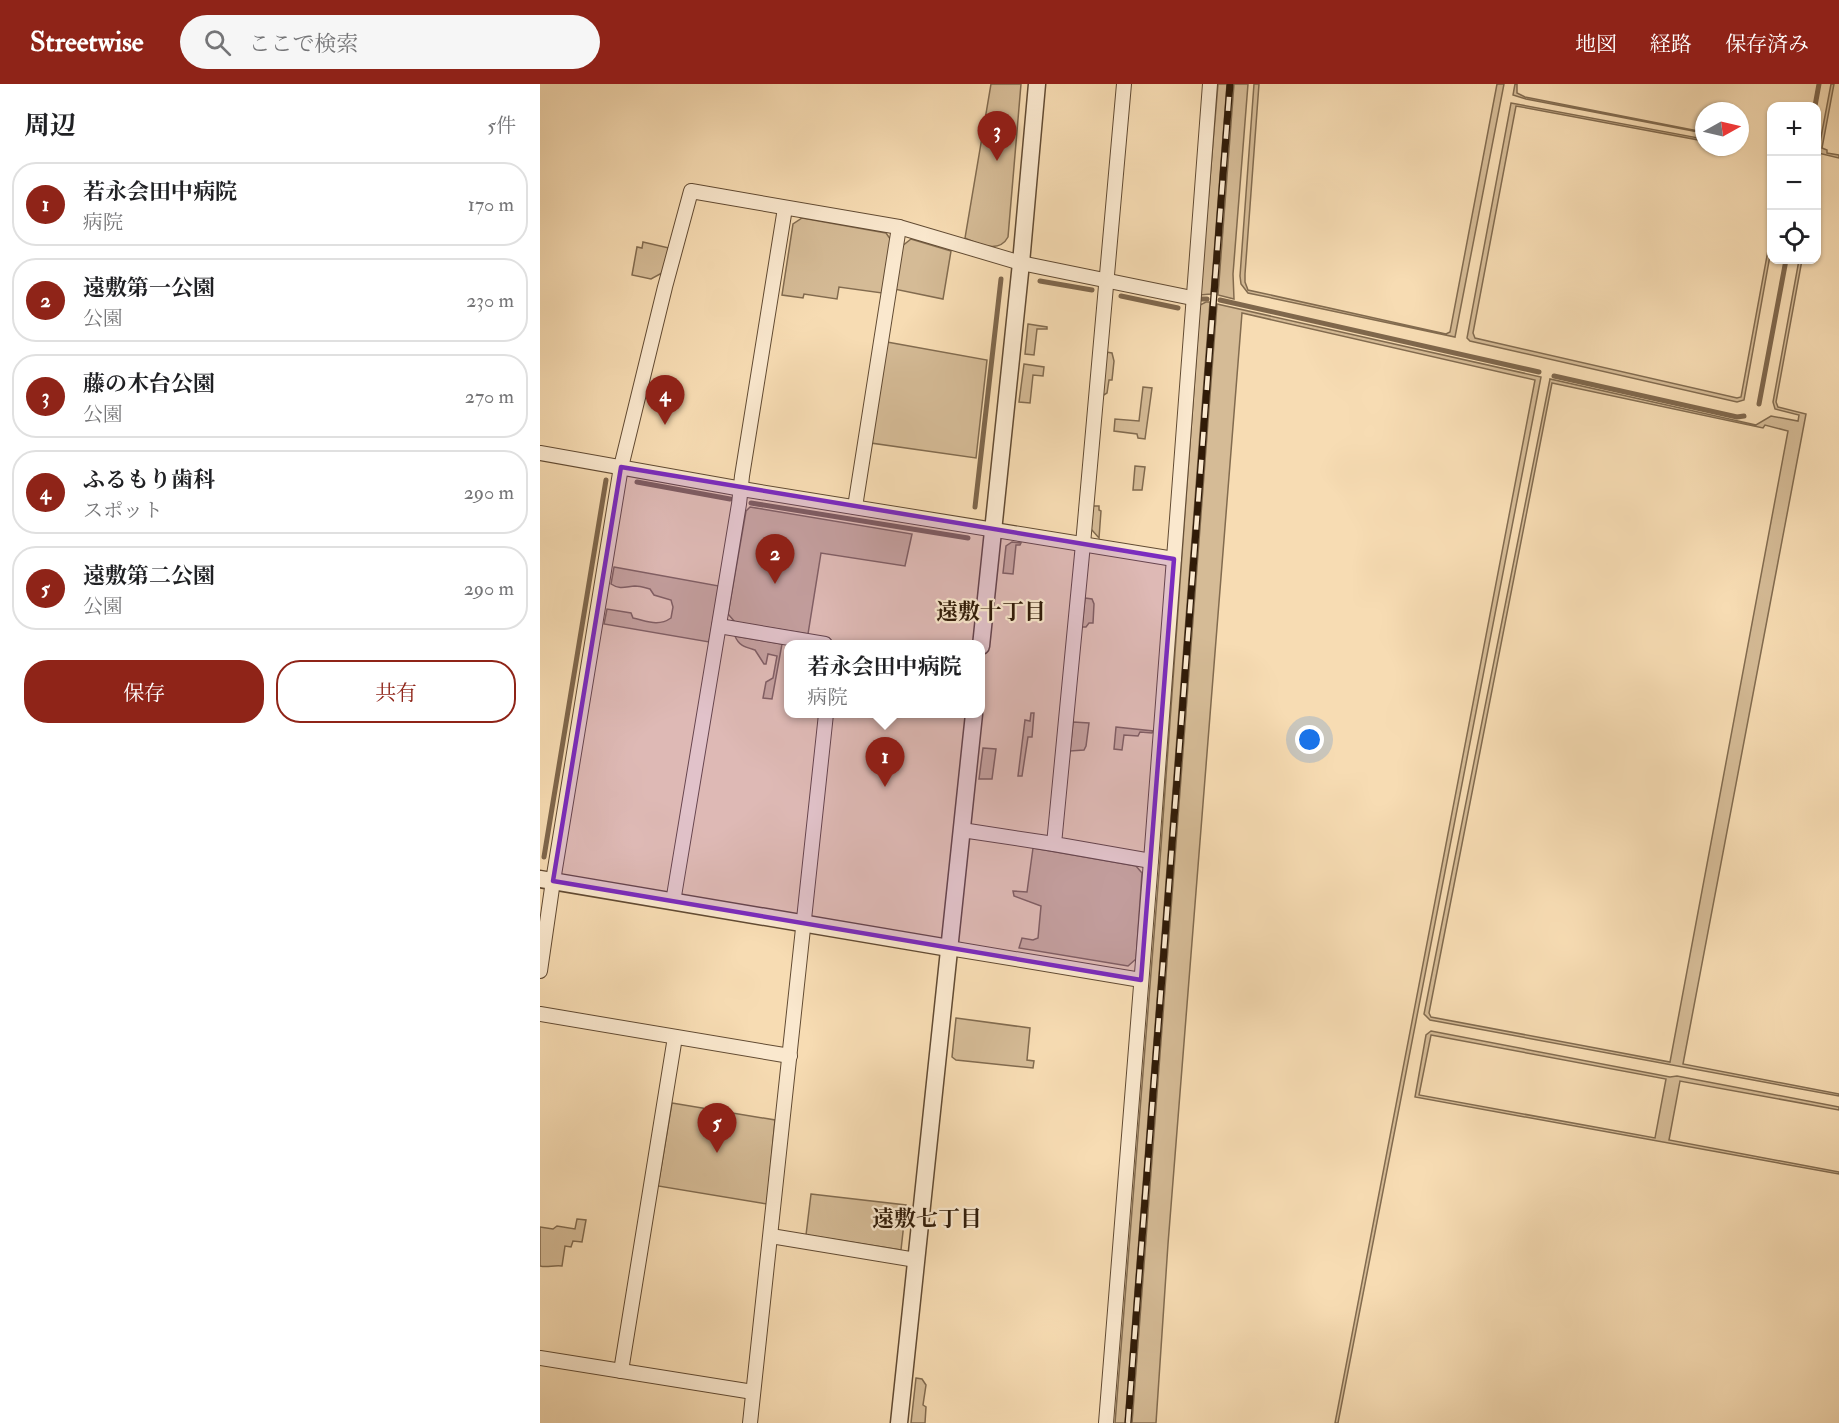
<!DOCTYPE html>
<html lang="ja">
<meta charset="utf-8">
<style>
:root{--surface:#fff;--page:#f6f6f6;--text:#202124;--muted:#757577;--line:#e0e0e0;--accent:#8f2418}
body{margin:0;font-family:"IM FELL Double Pica","Noto Serif JP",serif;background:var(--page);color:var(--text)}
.controls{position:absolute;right:18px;top:18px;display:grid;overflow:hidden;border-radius:12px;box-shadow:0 2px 4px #0004}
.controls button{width:54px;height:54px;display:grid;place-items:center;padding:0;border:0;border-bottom:2px solid var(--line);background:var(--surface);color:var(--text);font:30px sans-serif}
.compass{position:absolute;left:1155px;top:18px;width:54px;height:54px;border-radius:50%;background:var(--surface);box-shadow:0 2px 4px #0004;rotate:82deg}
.you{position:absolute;left:770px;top:656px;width:21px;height:21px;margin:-15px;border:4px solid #fff;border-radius:50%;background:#1a73e8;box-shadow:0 0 0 9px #1a73e833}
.badge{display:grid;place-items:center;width:39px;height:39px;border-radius:50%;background:var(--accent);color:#fff;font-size:20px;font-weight:700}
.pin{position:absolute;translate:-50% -50px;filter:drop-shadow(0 2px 3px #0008)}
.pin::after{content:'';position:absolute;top:32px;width:21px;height:18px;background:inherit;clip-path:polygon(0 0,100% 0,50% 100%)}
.popup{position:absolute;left:244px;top:556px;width:201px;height:78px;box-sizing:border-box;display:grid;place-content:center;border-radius:12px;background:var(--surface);filter:drop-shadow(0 2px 4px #0005);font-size:20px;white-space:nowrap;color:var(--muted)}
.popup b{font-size:22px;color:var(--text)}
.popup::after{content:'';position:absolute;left:50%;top:100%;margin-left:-12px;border:12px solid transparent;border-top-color:var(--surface)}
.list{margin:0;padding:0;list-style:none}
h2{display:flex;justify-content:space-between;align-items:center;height:78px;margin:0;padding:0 24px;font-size:26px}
h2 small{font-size:20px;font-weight:400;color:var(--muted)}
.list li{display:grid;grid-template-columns:39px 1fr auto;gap:18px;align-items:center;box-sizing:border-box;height:84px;margin:0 12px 12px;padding:0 12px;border:2px solid var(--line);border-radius:24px}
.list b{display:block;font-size:22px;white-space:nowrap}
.list p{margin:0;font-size:20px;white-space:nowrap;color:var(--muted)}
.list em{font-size:20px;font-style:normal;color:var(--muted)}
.actions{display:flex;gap:12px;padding:18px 24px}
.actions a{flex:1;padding:14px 0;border:2px solid var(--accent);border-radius:24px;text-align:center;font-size:21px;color:var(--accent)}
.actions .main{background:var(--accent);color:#fff}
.icon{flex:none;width:33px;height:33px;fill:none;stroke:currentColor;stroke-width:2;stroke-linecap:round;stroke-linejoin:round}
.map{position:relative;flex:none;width:1299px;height:1339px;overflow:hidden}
header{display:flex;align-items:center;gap:36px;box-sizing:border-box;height:84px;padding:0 30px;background:var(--accent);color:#fff}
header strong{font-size:28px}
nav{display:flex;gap:33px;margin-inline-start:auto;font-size:21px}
.search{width:420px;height:54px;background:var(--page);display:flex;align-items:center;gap:15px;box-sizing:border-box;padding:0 21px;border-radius:33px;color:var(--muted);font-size:22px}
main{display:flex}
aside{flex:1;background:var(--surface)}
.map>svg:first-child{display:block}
</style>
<header>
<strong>Streetwise</strong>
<div class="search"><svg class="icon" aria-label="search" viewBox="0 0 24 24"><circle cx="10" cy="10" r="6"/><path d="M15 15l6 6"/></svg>ここで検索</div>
<nav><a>地図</a><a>経路</a><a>保存済み</a></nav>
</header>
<main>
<aside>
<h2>周辺<small>5件</small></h2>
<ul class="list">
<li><span class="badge">1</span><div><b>若永会田中病院</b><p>病院</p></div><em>170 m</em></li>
<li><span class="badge">2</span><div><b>遠敷第一公園</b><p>公園</p></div><em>230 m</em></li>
<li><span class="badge">3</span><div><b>藤の木台公園</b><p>公園</p></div><em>270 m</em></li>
<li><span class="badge">4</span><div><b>ふるもり歯科</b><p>スポット</p></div><em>290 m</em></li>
<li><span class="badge">5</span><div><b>遠敷第二公園</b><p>公園</p></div><em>290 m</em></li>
</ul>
<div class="actions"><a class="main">保存</a><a>共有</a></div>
</aside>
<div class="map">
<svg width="1299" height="1339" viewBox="0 0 1299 1339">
<rect width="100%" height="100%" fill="#f7dcb3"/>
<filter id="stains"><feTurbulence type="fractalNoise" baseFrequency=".00333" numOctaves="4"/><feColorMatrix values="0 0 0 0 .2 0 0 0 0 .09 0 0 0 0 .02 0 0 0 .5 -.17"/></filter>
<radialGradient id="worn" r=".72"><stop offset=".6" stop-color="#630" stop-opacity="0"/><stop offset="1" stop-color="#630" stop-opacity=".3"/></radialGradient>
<g fill="#d5bb96" stroke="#826b4f" stroke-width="1.5" fill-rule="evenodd">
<path d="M 451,0 L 481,0 L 468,153 C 459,170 439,160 425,154 Z"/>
<polygon points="678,0 687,0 671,210 660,211"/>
<polygon points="694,0 708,0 693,190 694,215 678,211"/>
<polygon points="714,0 719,0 705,190 705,198 708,206 906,250 910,248 957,0 964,0 915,253 708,209 701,200 700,192"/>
<polygon points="975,0 977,0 977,9 985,13 1164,48 1164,49 986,15 973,11"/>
<polygon points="1291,0 1294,0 1282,64 1287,66 1287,69 1299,71 1299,74 1278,69"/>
<polygon points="971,19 1164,55 1164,57 976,22 933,249 935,254 1197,314 1201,313 1231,150 1231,166 1204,316 1197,318 930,257 927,254"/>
<polygon points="262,134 346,149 351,156 342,209 299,203 297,215 264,210 263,214 242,211 253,140"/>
<polygon points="371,155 411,167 403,215 354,205 361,163"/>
<polygon points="103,158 129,164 122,189 111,195 92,191 97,163 102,164"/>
<path d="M 1259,176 L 1262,176 L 1236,318 L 1238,323 L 1266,330 L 1143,980 L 1299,1010 L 1299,1012 L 890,936 L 884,930 L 1010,295 L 1216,341 L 1231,332 L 1258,337 L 1259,331 L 1235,325 L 1233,318 ZM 1012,299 L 1223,344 L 1225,341 L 1248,347 L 1130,978 L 891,933 L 889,929 Z"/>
<polygon points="666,218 670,218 585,1339 575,1339 620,776 660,221"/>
<polygon points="677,220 1001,293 798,1339 795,1339 995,296 702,229 628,1160 616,1339 592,1339"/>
<polygon points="488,240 507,243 507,245 497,245 494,271 485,270"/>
<polygon points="347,258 447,276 436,374 331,359"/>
<polygon points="566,268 572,269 574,277 572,296 569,296 567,309 562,312"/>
<polygon points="484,280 504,283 503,292 493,291 490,319 479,318"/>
<polygon points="603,303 612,304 605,355 598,354 597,350 574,347 575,335 599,337"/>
<polygon points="595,382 605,383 602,406 593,406"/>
<polygon points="553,422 559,422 559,426 561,427 559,454 551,445"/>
<polygon points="210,423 372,450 365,482 281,469 268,550 195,538 188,530 206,427"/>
<polygon points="472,458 481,459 480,461 476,461 473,490 463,489 466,462"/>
<path d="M 74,483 L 179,502 L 169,558 L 64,540 L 67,525 L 91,529 L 93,534 C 107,537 118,543 131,534 L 133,523 L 131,516 L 114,511 L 110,505 C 106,504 100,502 95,502 C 85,503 80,506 71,500 Z"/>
<polygon points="545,514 552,515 554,520 553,539 549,539 546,543 542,543"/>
<path d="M 195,552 L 242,560 L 232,615 L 223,614 L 226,598 L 233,594 L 237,572 L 228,570 L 226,580 L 224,580 L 215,566 C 205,563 199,562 195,552 Z"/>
<polygon points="491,629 494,629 492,653 488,653 482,692 478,692 485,636 490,637"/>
<polygon points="533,638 549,639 546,662 544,666 530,667"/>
<polygon points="576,643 613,647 612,649 600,648 598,652 584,651 582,666 574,665"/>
<polygon points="443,664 456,665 452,695 439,695"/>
<polygon points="493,764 596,782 602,789 596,875 588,882 479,864 482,854 493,856 498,854 501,822 474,812 473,807 487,808"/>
<polygon points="416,934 490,944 487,976 494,977 493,984 416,976 412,973"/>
<path d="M 891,947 L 1130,993 L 1137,992 L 1299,1023 L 1299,1026 L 1140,997 L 1129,1056 L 1299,1088 L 1299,1090 L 875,1013 L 886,951 ZM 891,951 L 1126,995 L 1115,1054 L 879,1011 Z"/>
<polygon points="132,1019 235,1036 227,1120 118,1102"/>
<polygon points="271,1110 366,1121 361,1166 266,1151"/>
<path d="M 37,1135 L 46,1136 L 42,1158 L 33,1157 L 31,1163 L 25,1162 L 22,1182 C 13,1181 7,1184 0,1182 L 0,1143 L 13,1145 L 17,1142 L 35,1145 Z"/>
<polygon points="376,1294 382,1295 386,1301 383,1321 386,1323 385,1339 371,1339"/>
</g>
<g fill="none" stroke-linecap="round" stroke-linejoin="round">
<g stroke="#7f674c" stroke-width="5">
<polyline points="1275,22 1279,0"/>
<polyline points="500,197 552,206"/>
<polyline points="581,212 638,224"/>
<polyline points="660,215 667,215"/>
<polyline points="680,216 999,288"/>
<polyline points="1014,292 1197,333 1204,332"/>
<polyline points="1219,320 1246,176"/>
<polyline points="97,398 190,415"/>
<polyline points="211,419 428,454"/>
<polyline points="435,423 461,195"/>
<polyline points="4,773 66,396"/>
</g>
<defs>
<g id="minor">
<polyline points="584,0 543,460 514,760 611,777"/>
<polyline points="0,369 202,405 634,475"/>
<polyline points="315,423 359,143"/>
<polyline points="179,542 285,560"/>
<polyline points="422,746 514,760"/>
<polyline points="133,818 199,420 202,392 245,124"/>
<polyline points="409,864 601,896"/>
<polyline points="0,887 13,797 81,383 125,203 151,107 359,143 481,179 652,214"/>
<polyline points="0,930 250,972"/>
<polyline points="231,1152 376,1176"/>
<polyline points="0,1274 213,1308"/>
<polyline points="81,1287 135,953"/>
<polyline points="210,1339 286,630"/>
<polyline points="566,1339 611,777 670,0"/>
</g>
<g id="tertiary">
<polyline points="441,562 481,179 497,0"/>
<polyline points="0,795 409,864"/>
<polyline points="359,1339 434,630"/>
</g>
</defs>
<use href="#minor" stroke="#624b33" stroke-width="16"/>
<use href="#tertiary" stroke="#624b33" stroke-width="19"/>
<use href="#minor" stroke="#fae8ce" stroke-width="14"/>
<use href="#tertiary" stroke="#fae8ce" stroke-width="16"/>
<defs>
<polyline id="rail" points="588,1339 690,0"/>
</defs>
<use href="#rail" stroke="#301b08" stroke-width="7"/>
<use href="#rail" stroke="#fae8ce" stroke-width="4.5" stroke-dasharray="14" stroke-linecap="butt"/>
</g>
<path fill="#7b2cbf" fill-opacity="0.2" stroke="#7b2cbf" stroke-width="4.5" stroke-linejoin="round" d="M 81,383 L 634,475 L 601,896 L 13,797 Z"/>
<g text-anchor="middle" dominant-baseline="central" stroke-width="4.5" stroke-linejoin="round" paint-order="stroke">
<g font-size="22" font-weight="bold" fill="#301b08" stroke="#fae8ce">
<text x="451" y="528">遠敷十丁目</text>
<text x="387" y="1135">遠敷七丁目</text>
</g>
</g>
<rect width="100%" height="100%" filter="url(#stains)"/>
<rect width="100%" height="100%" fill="url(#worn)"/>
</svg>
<div class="controls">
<button>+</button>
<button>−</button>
<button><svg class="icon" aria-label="locate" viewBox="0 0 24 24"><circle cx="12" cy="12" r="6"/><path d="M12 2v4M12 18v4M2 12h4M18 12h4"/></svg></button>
</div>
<svg class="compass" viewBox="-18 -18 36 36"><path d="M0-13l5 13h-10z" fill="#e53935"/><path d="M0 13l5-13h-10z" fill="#757577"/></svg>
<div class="you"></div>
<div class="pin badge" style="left:345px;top:703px">1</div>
<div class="popup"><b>若永会田中病院</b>病院</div>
<div class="pin badge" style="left:235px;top:500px">2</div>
<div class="pin badge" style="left:457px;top:77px">3</div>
<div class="pin badge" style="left:125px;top:341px">4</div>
<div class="pin badge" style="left:177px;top:1069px">5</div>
</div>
</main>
